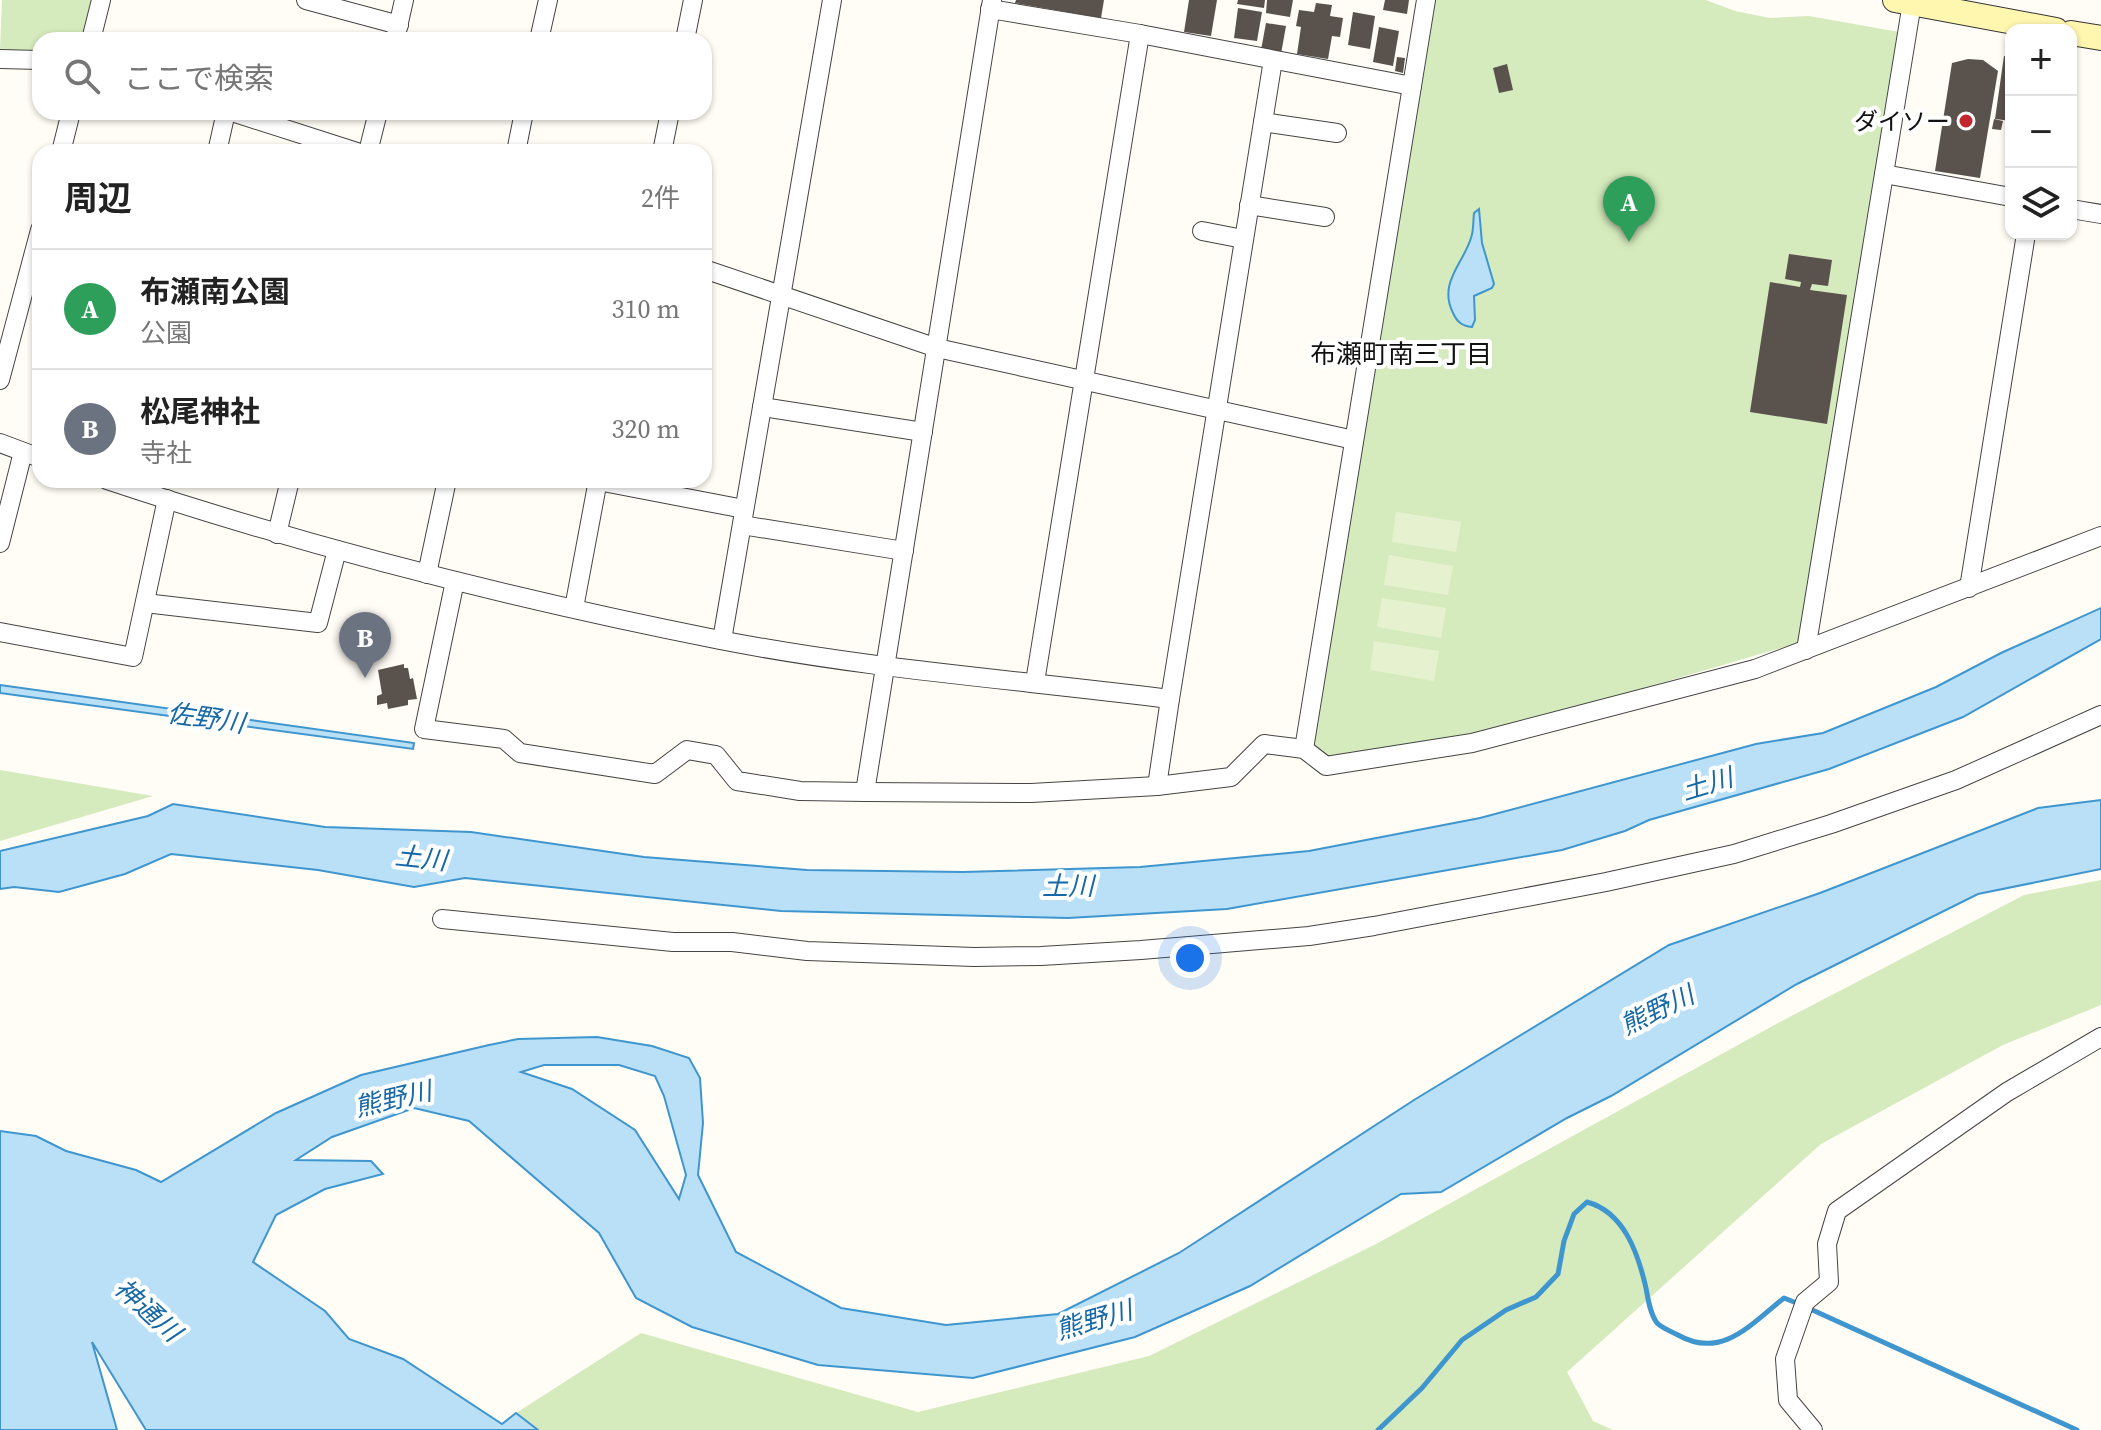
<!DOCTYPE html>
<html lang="ja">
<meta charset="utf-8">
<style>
:root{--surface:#fff;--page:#f6f6f6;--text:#222;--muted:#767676;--line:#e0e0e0;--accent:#0f766e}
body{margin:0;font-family:"Source Serif 4","Noto Sans JP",serif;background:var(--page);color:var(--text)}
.controls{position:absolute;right:24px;top:24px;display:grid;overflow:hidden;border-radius:16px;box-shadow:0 2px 6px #0004}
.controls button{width:72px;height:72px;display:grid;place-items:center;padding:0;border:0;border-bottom:2px solid var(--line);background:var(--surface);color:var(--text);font:40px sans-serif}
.you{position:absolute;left:1190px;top:958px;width:28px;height:28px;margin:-20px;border:6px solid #fff;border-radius:50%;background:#1a73e8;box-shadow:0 0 0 12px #1a73e833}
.badge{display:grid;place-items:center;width:52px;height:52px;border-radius:50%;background:var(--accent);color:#fff;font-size:26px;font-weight:700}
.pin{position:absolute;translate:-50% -66px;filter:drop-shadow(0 2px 4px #0008)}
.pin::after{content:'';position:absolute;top:42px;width:28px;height:24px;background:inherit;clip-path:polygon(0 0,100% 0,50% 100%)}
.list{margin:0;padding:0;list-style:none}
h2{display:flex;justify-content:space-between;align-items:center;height:104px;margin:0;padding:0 32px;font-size:34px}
h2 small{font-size:26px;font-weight:400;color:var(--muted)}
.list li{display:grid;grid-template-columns:52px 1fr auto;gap:24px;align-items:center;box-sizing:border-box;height:120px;padding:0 32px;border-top:2px solid var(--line)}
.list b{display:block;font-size:30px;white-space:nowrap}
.list p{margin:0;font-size:26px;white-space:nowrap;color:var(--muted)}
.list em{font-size:26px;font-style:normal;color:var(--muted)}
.icon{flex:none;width:44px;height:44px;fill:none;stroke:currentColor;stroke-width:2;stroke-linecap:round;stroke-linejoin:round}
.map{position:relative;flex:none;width:2101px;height:1430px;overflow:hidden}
.search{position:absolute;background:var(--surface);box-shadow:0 2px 6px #0004;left:32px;top:32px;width:680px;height:88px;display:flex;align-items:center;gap:20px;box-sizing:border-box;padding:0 28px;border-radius:24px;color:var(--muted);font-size:30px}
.panel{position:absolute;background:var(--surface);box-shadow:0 2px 6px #0004;left:32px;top:144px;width:680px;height:344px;border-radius:24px}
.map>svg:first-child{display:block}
</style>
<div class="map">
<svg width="2101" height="1430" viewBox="0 0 2101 1430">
<rect width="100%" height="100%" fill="#fffdf5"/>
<g fill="#d5ebbd">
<polygon points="2,0 93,0 83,40 40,40 40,52 0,50"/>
<polygon points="1435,0 1706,0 1735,11 1770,18 1809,16 1899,32 1798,643 1565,711 1432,742 1328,759 1316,750 1312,741"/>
<polygon points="0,770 153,796 0,841"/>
<polygon points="2101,880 2101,1005 2003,1045 1821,1144 1567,1372 1593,1421 1613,1430 538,1430 516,1413 641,1333 918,1412 1149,1356 1376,1244 1778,1023 2024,895"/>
</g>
<g fill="#e6f2cf">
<polygon points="1396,512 1461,522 1456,552 1392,542"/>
<polygon points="1389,555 1453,566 1448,595 1384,585"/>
<polygon points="1382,598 1446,608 1441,638 1377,627"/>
<polygon points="1374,641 1439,651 1434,681 1370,670"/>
</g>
<g fill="#b9e0f7" stroke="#3f96cf" stroke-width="2" fill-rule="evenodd">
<path d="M 1479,209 L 1482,243 L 1494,284 L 1492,288 L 1474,296 L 1475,320 L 1472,327 C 1462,326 1457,322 1453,313 C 1438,283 1463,264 1471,238 C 1474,229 1473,221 1474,213 Z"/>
<polygon points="2101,608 2101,639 1963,717 1829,769 1649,820 1625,831 1562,850 1227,909 1068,918 781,911 465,878 414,887 318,870 171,854 125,874 59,892 14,887 0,889 0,851 148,816 173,804 325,827 471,832 644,857 807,870 963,872 1140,867 1309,851 1480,818 1756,744 1823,733 1936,687 2001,653"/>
<polygon points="0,685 414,743 413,749 0,693"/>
<path d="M 2101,800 L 2101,869 L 1978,894 L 1797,984 L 1611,1096 L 1567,1118 L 1441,1192 L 1401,1194 L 1250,1286 L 1135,1337 L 973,1378 L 818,1365 L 692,1327 L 636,1298 L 599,1233 L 469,1121 L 414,1108 L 332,1137 L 296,1160 L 371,1161 L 383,1174 L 325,1189 L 276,1215 L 253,1262 L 325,1311 L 349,1339 L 403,1359 L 502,1424 L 516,1413 L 538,1430 L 146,1430 L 92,1342 L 117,1430 L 0,1430 L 0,1131 L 36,1136 L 66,1151 L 136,1170 L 161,1182 L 276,1113 L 361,1075 L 489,1045 L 518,1039 L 597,1037 L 652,1046 L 689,1058 L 700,1078 L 703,1123 L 698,1175 L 736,1252 L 841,1308 L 946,1325 L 1058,1314 L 1179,1253 L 1414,1100 L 1669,945 L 1820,893 L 2038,808 ZM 544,1065 L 619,1065 L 655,1076 L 664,1096 L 686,1175 L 679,1199 L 635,1130 L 572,1089 L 521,1072 Z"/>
</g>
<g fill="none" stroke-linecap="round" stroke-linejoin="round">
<g stroke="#3f96cf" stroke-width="5">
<polyline points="1808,1308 2077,1430"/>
<path d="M 1378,1430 L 1422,1388 L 1462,1340 L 1506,1310 L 1536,1297 L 1558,1274 L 1564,1241 L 1574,1214 L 1587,1202 C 1624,1212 1638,1253 1646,1288 C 1648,1299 1650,1314 1657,1323 C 1662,1328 1672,1332 1678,1335 C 1722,1360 1751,1324 1784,1298 L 1799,1304"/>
</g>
</g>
<g fill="#5a524d">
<polygon points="1016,0 1104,0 1101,18 1015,3"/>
<polygon points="1189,0 1217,0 1211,36 1184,32"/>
<polygon points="1238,0 1265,0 1264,8 1237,4"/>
<polygon points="1267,0 1293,0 1290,17 1266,13"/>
<polygon points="1385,0 1409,0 1407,14 1383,10"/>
<polygon points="1316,3 1332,5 1330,16 1343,18 1340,37 1332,36 1328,59 1297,54 1301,27 1296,26 1299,10 1314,12"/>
<polygon points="1238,8 1262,12 1257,41 1234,38"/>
<polygon points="1353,12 1375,16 1370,49 1348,45"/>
<polygon points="1266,23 1286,26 1281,54 1261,50"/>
<polygon points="1379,27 1399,31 1393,66 1373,62"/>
<polygon points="2004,56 2011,57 2011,121 1995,119"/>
<polygon points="1397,57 1405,58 1403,73 1395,71"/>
<polygon points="1968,59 1983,60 1998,71 1980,178 1935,171 1952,63"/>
<polygon points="1507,64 1513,90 1499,93 1493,68"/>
<polygon points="1994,119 2003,121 2001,130 1992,129"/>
<polygon points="1789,254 1832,260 1828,286 1812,284 1810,290 1847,295 1827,424 1750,412 1770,282 1800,287 1801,282 1785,279"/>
<polygon points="404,664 404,668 408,668 410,679 413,678 417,699 408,700 408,705 388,709 387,703 377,705 377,696 382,694 378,670"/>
</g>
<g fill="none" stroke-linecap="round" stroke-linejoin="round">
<defs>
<g id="street">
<polyline points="306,0 399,25"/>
<polyline points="1912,3 1884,174 2011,197"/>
<polyline points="990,9 1140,34 1412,86"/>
<polyline points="91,40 101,0"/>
<polyline points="395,40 404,0"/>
<polyline points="539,40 548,0"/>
<polyline points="685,40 693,0"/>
<polyline points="0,59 40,60"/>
<polyline points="232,112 357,152"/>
<polyline points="1263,122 1337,133"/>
<polyline points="61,152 71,112"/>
<polyline points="217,152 226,112"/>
<polyline points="368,152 378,112"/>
<polyline points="516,152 524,112"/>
<polyline points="662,152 670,112"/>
<polyline points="1249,205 1325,217"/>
<polyline points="2071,209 2101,214"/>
<polyline points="1202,231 1243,239"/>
<polyline points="704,269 937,348 1354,440"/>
<polyline points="0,380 40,230"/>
<polyline points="762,407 923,432"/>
<polyline points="0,443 40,458"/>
<path d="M 107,480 C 308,547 513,599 720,640 C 868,669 1020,680 1170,699 L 1157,786"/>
<polyline points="598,481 744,509"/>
<polyline points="742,525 904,551"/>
<polyline points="277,534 290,480"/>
<polyline points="0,543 23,452"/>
<polyline points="427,574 447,480"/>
<polyline points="455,581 424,729 504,739 520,753 655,774 687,750 716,755 737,781 800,791 865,792 1031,793 1157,786 1231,777 1264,744 1304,749 1326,766 1472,743 1755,669 2101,536"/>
<polyline points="1969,588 2026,234"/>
<polyline points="145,603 318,623 337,550"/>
<polyline points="574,608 598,480"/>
<polyline points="0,632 133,657 167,499"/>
<polyline points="722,640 832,0"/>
<polyline points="1806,650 1884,174"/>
<polyline points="1035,682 1140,34"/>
<polyline points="1170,699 1273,60"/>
<polyline points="1304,749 1426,0"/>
<polyline points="865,792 992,0"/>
<polyline points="442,919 673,942 732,942 807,951 974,957 1041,956 1141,950 1309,936 1374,926 1606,882 1734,854 1831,824 1956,780 2101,715"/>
<polyline points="1813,1430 1788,1400 1785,1359 1805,1302 1829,1282 1827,1244 1837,1211 2007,1092 2101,1037"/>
</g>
<g id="secondary">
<polyline points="1895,0 2056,30"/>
<polyline points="2071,33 2101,38"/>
</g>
</defs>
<use href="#street" stroke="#444" stroke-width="20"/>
<use href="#secondary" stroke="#333" stroke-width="26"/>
<use href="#street" stroke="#fff" stroke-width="18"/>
<use href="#secondary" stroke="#fff6b0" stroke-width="24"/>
</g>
<circle fill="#c4262e" stroke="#fff" stroke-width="3" cx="1966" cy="121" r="8"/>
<g text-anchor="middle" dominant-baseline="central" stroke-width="8" stroke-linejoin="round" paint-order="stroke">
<g font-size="24" fill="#111" stroke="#fff" text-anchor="end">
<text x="1950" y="121">ダイソー</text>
</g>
<g font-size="26" fill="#111" stroke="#fff">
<text x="1401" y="354">布瀬町南三丁目</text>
</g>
<g font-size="26" font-style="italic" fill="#1768a6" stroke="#fff">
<text transform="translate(206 718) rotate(8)">佐野川</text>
<text transform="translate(1707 784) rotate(-17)">土川</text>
<text transform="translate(421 858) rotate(6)">土川</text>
<text x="1068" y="886">土川</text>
<text transform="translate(1657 1010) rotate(-26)">熊野川</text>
<text transform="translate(393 1099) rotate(-13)">熊野川</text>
<text transform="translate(148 1310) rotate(42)">神通川</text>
<text transform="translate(1094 1320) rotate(-16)">熊野川</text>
</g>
</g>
</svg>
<div class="controls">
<button>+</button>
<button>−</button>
<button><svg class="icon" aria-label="layers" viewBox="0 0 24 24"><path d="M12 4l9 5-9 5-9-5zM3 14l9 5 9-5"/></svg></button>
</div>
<div class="you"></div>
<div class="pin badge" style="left:1629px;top:242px;background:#2e9e5b">A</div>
<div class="pin badge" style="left:365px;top:678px;background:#6b7280">B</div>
<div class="search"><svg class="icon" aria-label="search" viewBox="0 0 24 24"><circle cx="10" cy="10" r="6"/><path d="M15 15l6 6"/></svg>ここで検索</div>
<section class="panel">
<h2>周辺<small>2件</small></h2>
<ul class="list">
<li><span class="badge" style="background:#2e9e5b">A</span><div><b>布瀬南公園</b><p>公園</p></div><em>310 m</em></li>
<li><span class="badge" style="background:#6b7280">B</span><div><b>松尾神社</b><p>寺社</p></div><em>320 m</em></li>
</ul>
</section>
</div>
